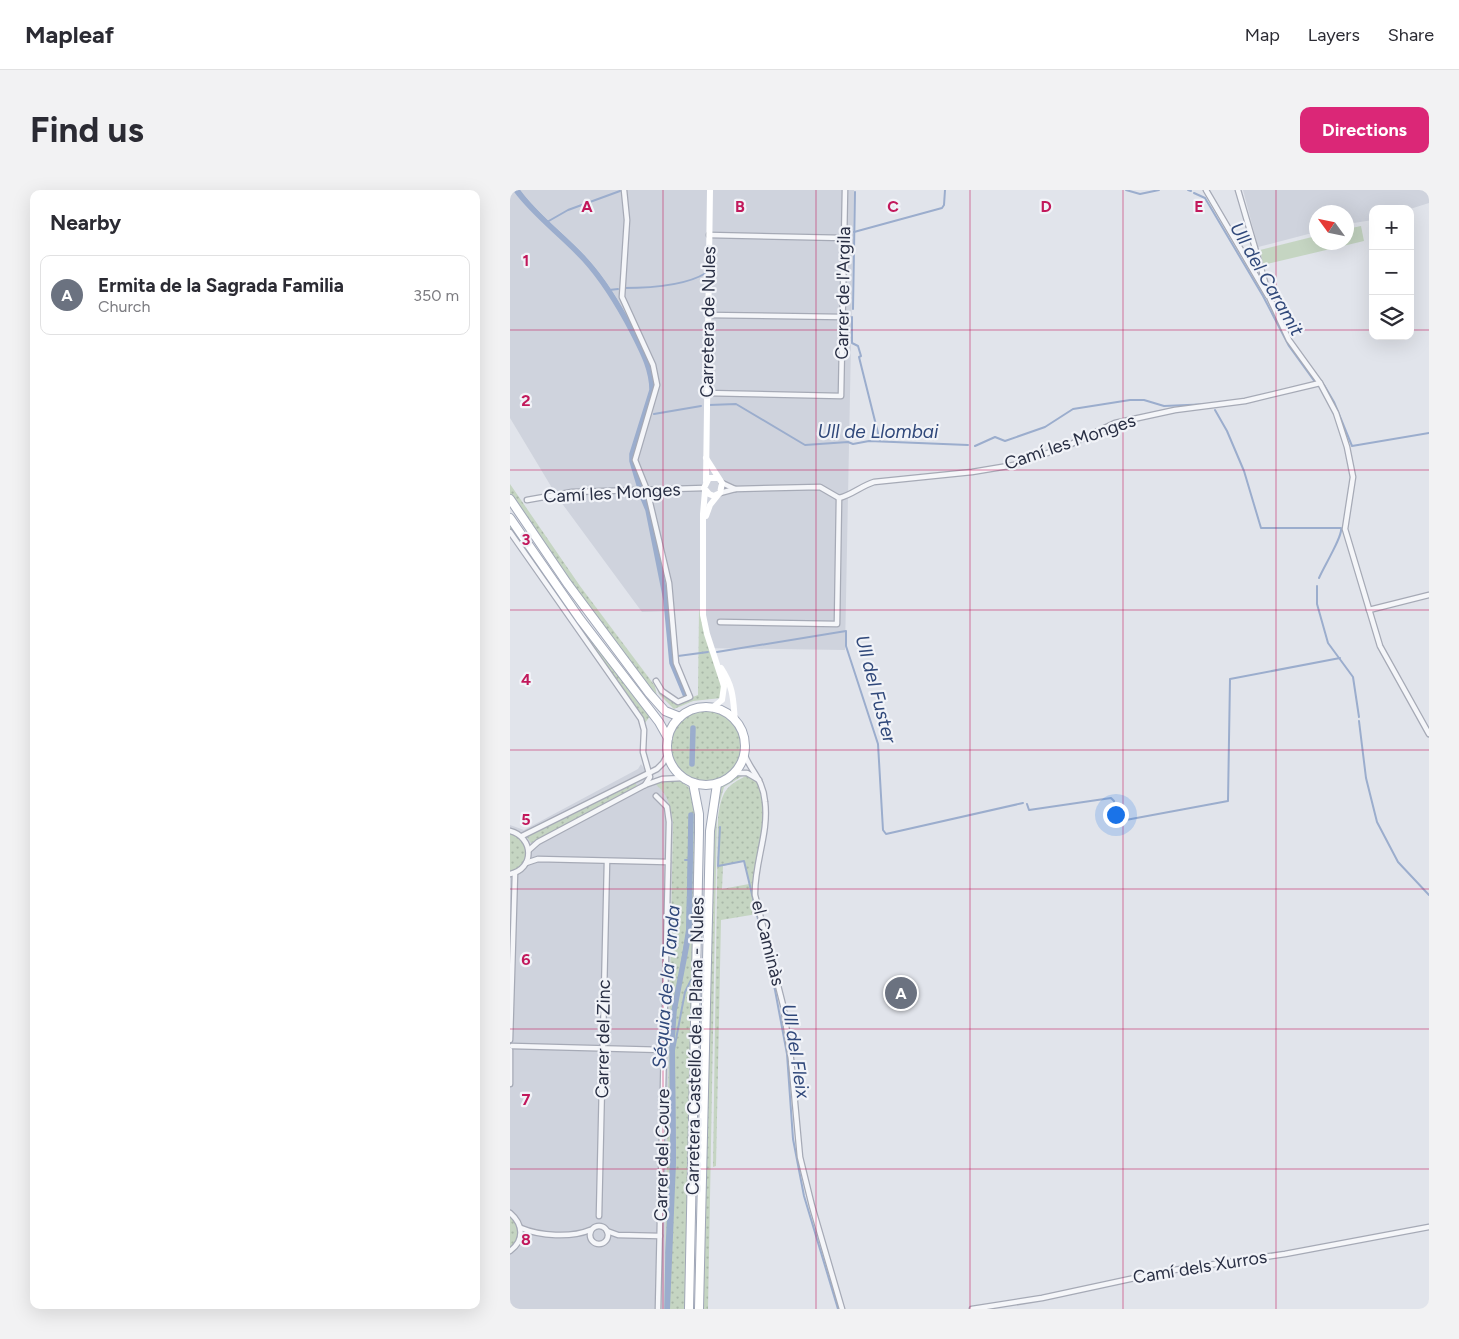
<!DOCTYPE html>
<meta charset="utf-8">
<style>
:root{--surface:#fff;--page:#f2f2f3;--text:#2b2b33;--muted:#7c7c81;--line:#e1e1e2;--accent:#db2777}
body{margin:0;font-family:Figtree,sans-serif;background:var(--page);color:var(--text)}
.controls{position:absolute;right:15px;top:15px;display:grid;overflow:hidden;border-radius:10px;box-shadow:0 5px 20px #0002}
.controls button{width:45px;height:45px;display:grid;place-items:center;padding:0;border:0;border-bottom:1px solid var(--line);background:var(--surface);color:var(--text);font:25px sans-serif}
.compass{position:absolute;left:799px;top:15px;width:45px;height:45px;border-radius:50%;background:var(--surface);box-shadow:0 5px 20px #0002;rotate:303deg}
.you{position:absolute;left:605px;top:624px;width:18px;height:18px;margin:-12px;border:4px solid #fff;border-radius:50%;background:#1a73e8;box-shadow:0 0 0 8px #1a73e833}
.badge{display:grid;place-items:center;width:32px;height:32px;border-radius:50%;background:var(--accent);color:#fff;font-size:16px;font-weight:700}
.pin{position:absolute;translate:-50% -50%;border:2px solid #fff;box-shadow:0 1px 5px #0006}
.list{margin:0;padding:0;list-style:none}
h2{display:flex;justify-content:space-between;align-items:center;height:65px;margin:0;padding:0 20px;font-size:21px}
h2 small{font-size:16px;font-weight:400;color:var(--muted)}
.list li{display:grid;grid-template-columns:32px 1fr auto;gap:15px;align-items:center;box-sizing:border-box;height:80px;margin:0 10px 10px;padding:0 10px;border:1px solid var(--line);border-radius:10px}
.list b{display:block;font-size:19px;white-space:nowrap}
.list p{margin:0;font-size:16px;white-space:nowrap;color:var(--muted)}
.list em{font-size:16px;font-style:normal;color:var(--muted)}
.icon{flex:none;width:28px;height:28px;fill:none;stroke:currentColor;stroke-width:2;stroke-linecap:round;stroke-linejoin:round}
.map{position:relative;flex:none;width:919px;height:1119px;overflow:hidden;border-radius:10px}
header{display:flex;align-items:center;gap:30px;box-sizing:border-box;height:70px;padding:0 25px;background:var(--surface);border-bottom:1px solid var(--line)}
header strong{font-size:24px}
nav{display:flex;gap:28px;margin-inline-start:auto;font-size:18px}
.intro{display:flex;align-items:center;justify-content:space-between;box-sizing:border-box;height:120px;padding:0 30px}
h1{margin:0;font-size:35px}
.button{padding:12px 22px;border-radius:10px;background:var(--accent);color:#fff;font-size:18px;font-weight:700}
main{display:flex;gap:30px;padding:0 30px}
aside{flex:1;background:var(--surface);border-radius:10px;box-shadow:0 5px 20px #0002}
.map>svg:first-child{display:block}
</style>
<header>
<strong>Mapleaf</strong>
<nav><a>Map</a><a>Layers</a><a>Share</a></nav>
</header>
<div class="intro"><h1>Find us</h1><a class="button">Directions</a></div>
<main>
<aside>
<h2>Nearby<small></small></h2>
<ul class="list">
<li><span class="badge" style="background:#6b7280">A</span><div><b>Ermita de la Sagrada Familia</b><p>Church</p></div><em>350 m</em></li>
</ul>
</aside>
<div class="map">
<svg width="919" height="1119" viewBox="0 0 919 1119">
<defs>
<pattern id="grass-dots" width="8" height="8" patternUnits="userSpaceOnUse" patternTransform="scale(1.25)"><rect width="8" height="8" fill="#c5d5c2"/><path d="M2 2h.1M6 6h.1" fill="none" stroke="#a9b7a8" stroke-width="1.8" stroke-linecap="round"/></pattern>
</defs>
<rect width="100%" height="100%" fill="#e1e4eb"/>
<g fill="#cfd3dd">
<polygon points="0,0 344,0 335,460 190,458 189,420 132,422 48,308 0,228"/>
<polygon points="733,0 919,0 919,13 900,19 863,19 863,30 837,34 836,22 806,22 806,42 748,57"/>
<polygon points="131,574 144,593 152,599 161,615 163,633 154,1119 0,1119 0,635 14,640 128,579"/>
</g>
<g fill="url(#grass-dots)" fill-rule="evenodd">
<polygon points="0,294 70,396 145,496 147,506 156,515 155,517 49,377 0,304"/>
<polygon points="0,334 73,439 140,526 135,533 126,517 0,339"/>
<path d="M 189,420 C 196,449 213,479 211,508 L 183,511 L 164,519 L 149,504 L 146,495 L 167,513 L 188,505 Z"/>
<circle cx="196" cy="556" r="35"/>
<polygon points="230,584 234,585 214,597 207,622 198,1119 192,1119 203,634 209,599 212,595"/>
<path d="M 238,585 L 248,591 L 252,599 L 254,627 L 243,694 L 247,724 L 211,730 L 206,976 L 203,977 L 208,627 C 212,602 215,596 238,585 ZM 234,671 L 239,694 L 212,699 L 213,676 Z"/>
<path d="M 155,589 C 183,591 182,601 186,625 L 176,1119 L 154,1119 L 163,633 C 161,616 158,604 144,593 Z"/>
<polygon points="124,591 127,596 21,653 17,647"/>
<path d="M 0,643 C 20,649 22,677 0,681 Z"/>
<path d="M 0,1026 C 13,1037 10,1047 0,1059 Z"/>
</g>
<polygon fill="#c5d5c2" points="851,36 854,51 753,75 750,60 806,46 806,52 836,52 837,39"/>
<g fill="none" stroke-linecap="round" stroke-linejoin="round">
<g stroke="#9badcd" stroke-width="2">
<path d="M 9,0 C 28,27 56,46 78,71 C 98,93 112,118 125,144 C 135,162 145,181 143,201"/>
<polyline points="616,0 630,4 649,0"/>
<polyline points="678,0 681,1"/>
<polyline points="684,3 695,8 753,106 779,156 805,192"/>
<polyline points="37,32 58,20 110,1"/>
<polyline points="344,42 432,18 434,15 435,0"/>
<path d="M 113,98 C 138,98 175,96 196,83"/>
<polyline points="99,100 108,99"/>
<polyline points="343,119 345,2"/>
<polyline points="342,127 342,153 348,156 351,166 349,167 370,251"/>
<polyline points="814,195 824,212 842,256 919,243"/>
<polyline points="199,215 226,214 295,255 338,252 343,254 359,251 458,255"/>
<path d="M 705,220 L 717,241 L 734,281 L 751,338 L 831,338 C 833,346 814,376 809,388"/>
<polyline points="144,224 191,216"/>
<polyline points="465,256 485,247 495,251 535,237 563,219 620,210 634,210 654,216 701,214"/>
<polyline points="124,268 130,244"/>
<polyline points="124,273 131,296"/>
<polyline points="134,306 139,319 158,413 156,416"/>
<polyline points="807,396 807,414 818,453 843,487 849,527"/>
<polyline points="207,462 336,441 336,456 368,554 373,640 376,644 513,613"/>
<polyline points="168,466 198,462"/>
<polyline points="849,531 856,588 867,632 888,672 919,705"/>
<polyline points="517,614 519,620 601,608 604,611 603,630 605,632 718,611 720,489 830,468"/>
<polyline points="210,637 208,676 234,671 265,800 277,864 283,949 294,1006 328,1119"/>
<polyline points="164,822 177,740 179,670 175,670"/>
<polyline points="159,1119 165,973 164,860 175,802 181,790"/>
</g>
<g stroke="#9badcd" stroke-width="5.5">
<path d="M 6,0 C 25,26 52,45 74,69 C 94,91 109,116 123,143 C 132,161 142,179 142,200 L 122,264 L 122,271 L 130,298"/>
<polyline points="131,303 138,320 156,410 162,473 177,509"/>
<polyline points="182,574 183,538"/>
<polyline points="158,1062 163,966 162,851 164,821 179,743 181,625"/>
<polyline points="157,1119 158,1064"/>
</g>
<defs>
<g id="street">
<polyline points="114,0 117,30 112,107 143,175 147,195 125,270 137,300 159,393 166,473 180,507 168,512 152,501 146,491"/>
<polyline points="696,0 758,106"/>
<polyline points="728,0 760,109 779,150 810,193 826,223 837,257 843,287 835,339 870,456 919,544"/>
<polyline points="199,45 334,48"/>
<polyline points="198,125 332,127"/>
<polyline points="196,203 331,206 335,0"/>
<polyline points="212,293 225,299"/>
<path d="M 210,303 L 225,299 L 310,297 L 329,308 C 342,305 351,296 364,292 L 462,282 L 504,275 L 557,256 L 605,233 L 665,220 L 735,211 L 810,193"/>
<polyline points="17,310 62,302 194,298"/>
<polyline points="0,342 131,529 134,540 133,562 140,587 135,595"/>
<polyline points="859,420 919,405"/>
<polyline points="210,432 327,434 329,308"/>
<path d="M 234,563 C 240,581 253,588 255,612 C 259,643 244,674 245,705 L 273,815 L 281,869 L 290,967 L 302,1016 L 332,1119"/>
<polyline points="224,583 237,583 249,590"/>
<polyline points="146,606 157,617 159,632 148,1119"/>
<path d="M 0,641 C 24,647 25,679 0,684"/>
<polyline points="12,646 147,579 153,573 158,564"/>
<polyline points="19,660 28,652 135,595 152,589 173,588"/>
<polyline points="16,673 28,669 158,672"/>
<polyline points="0,850 5,683"/>
<polyline points="2,856 154,860"/>
<polyline points="0,894 0,860"/>
<path d="M 0,1023 C 13,1034 15,1050 0,1061"/>
<polyline points="89,1026 97,671"/>
<circle cx="89" cy="1045" r="9"/>
<path d="M 11,1038 C 30,1046 61,1048 80,1040"/>
<polyline points="97,1041 108,1045 150,1046"/>
<polyline points="462,1119 532,1108 657,1081 775,1064 919,1037"/>
</g>
<g id="primary">
<polyline points="0,309 57,393 139,503 155,521 170,527"/>
<polyline points="0,328 70,429 149,532 158,548"/>
<circle cx="196" cy="556" r="39"/>
<polyline points="179,1119 189,642 189,624 183,593"/>
<polyline points="189,1119 200,641 207,594"/>
</g>
</defs>
<use href="#street" stroke="#a6aab6" stroke-width="7"/>
<use href="#primary" stroke="#a0a7b7" stroke-width="10"/>
<use href="#street" stroke="#f5f6f9" stroke-width="4.5"/>
<g stroke="#fff" stroke-width="6">
<polyline points="196,268 212,293 210,303 204,306 199,304 194,298 199,288 207,288"/>
<polyline points="196,291 200,0"/>
<polyline points="195,301 193,324 193,425 197,444 214,496 212,510 202,518"/>
<polyline points="196,326 200,315 208,305"/>
<path d="M 211,478 C 224,498 223,509 225,531"/>
</g>
<use href="#primary" stroke="#fff" stroke-width="8"/>
</g>
<path fill="none" stroke="#c2185b" stroke-width="1" stroke-opacity="0.55" d="M 153,0 L 153,1119M 306,0 L 306,1119M 460,0 L 460,1119M 613,0 L 613,1119M 766,0 L 766,1119M 0,140 L 863,140M 900,140 L 919,140M 0,280 L 919,280M 0,420 L 919,420M 0,560 L 919,560M 0,699 L 919,699M 0,839 L 919,839M 0,979 L 919,979"/>
<g text-anchor="middle" dominant-baseline="central" stroke-width="4.5" stroke-linejoin="round" paint-order="stroke">
<g font-size="18" fill="#292f44" stroke="#f1f3f8">
<text transform="translate(333 103) rotate(-89)">Carrer de l'Argila</text>
<text transform="translate(198 132) rotate(-89)">Carretera de Nules</text>
<text transform="translate(560 252) rotate(-19)">Camí les Monges</text>
<text transform="translate(102 303) rotate(-3)">Camí les Monges</text>
<text transform="translate(258 753) rotate(76)">el Caminàs</text>
<text transform="translate(93 849) rotate(-89)">Carrer del Zinc</text>
<text transform="translate(185 856) rotate(-89)">Carretera Castelló de la Plana - Nules</text>
<text transform="translate(152 965) rotate(-89)">Carrer del Coure</text>
<text transform="translate(690 1077) rotate(-9)">Camí dels Xurros</text>
</g>
<g font-size="19" font-style="italic" fill="#30487a" stroke="#f1f3f8">
<text transform="translate(757 89) rotate(60)">Ull del Caramit</text>
<text x="368" y="241">Ull de Llombai</text>
<text transform="translate(366 499) rotate(75)">Ull del Fuster</text>
<text transform="translate(156 797) rotate(-85)">Séquia de la Tanda</text>
<text transform="translate(286 861) rotate(81)">Ull del Fleix</text>
</g>
</g>
<g font-size="16" text-anchor="middle" font-weight="bold" fill="#c2185b" stroke="#f1f3f8" stroke-width="4.5" stroke-linejoin="round" paint-order="stroke">
<text x="77" y="22">A</text>
<text x="230" y="22">B</text>
<text x="383" y="22">C</text>
<text x="536" y="22">D</text>
<text x="689" y="22">E</text>
<text x="16" y="76">1</text>
<text x="16" y="216">2</text>
<text x="16" y="355">3</text>
<text x="16" y="495">4</text>
<text x="16" y="635">5</text>
<text x="16" y="775">6</text>
<text x="16" y="915">7</text>
<text x="16" y="1055">8</text>
</g>
</svg>
<div class="controls">
<button>+</button>
<button>−</button>
<button><svg class="icon" aria-label="layers" viewBox="0 0 24 24"><path d="M12 4l9 5-9 5-9-5zM3 14l9 5 9-5"/></svg></button>
</div>
<svg class="compass" viewBox="-18 -18 36 36"><path d="M0-13l5 13h-10z" fill="#e53935"/><path d="M0 13l5-13h-10z" fill="#7c7c81"/></svg>
<div class="you"></div>
<div class="pin badge" style="left:391px;top:803px;background:#6b7280">A</div>
</div>
</main>
